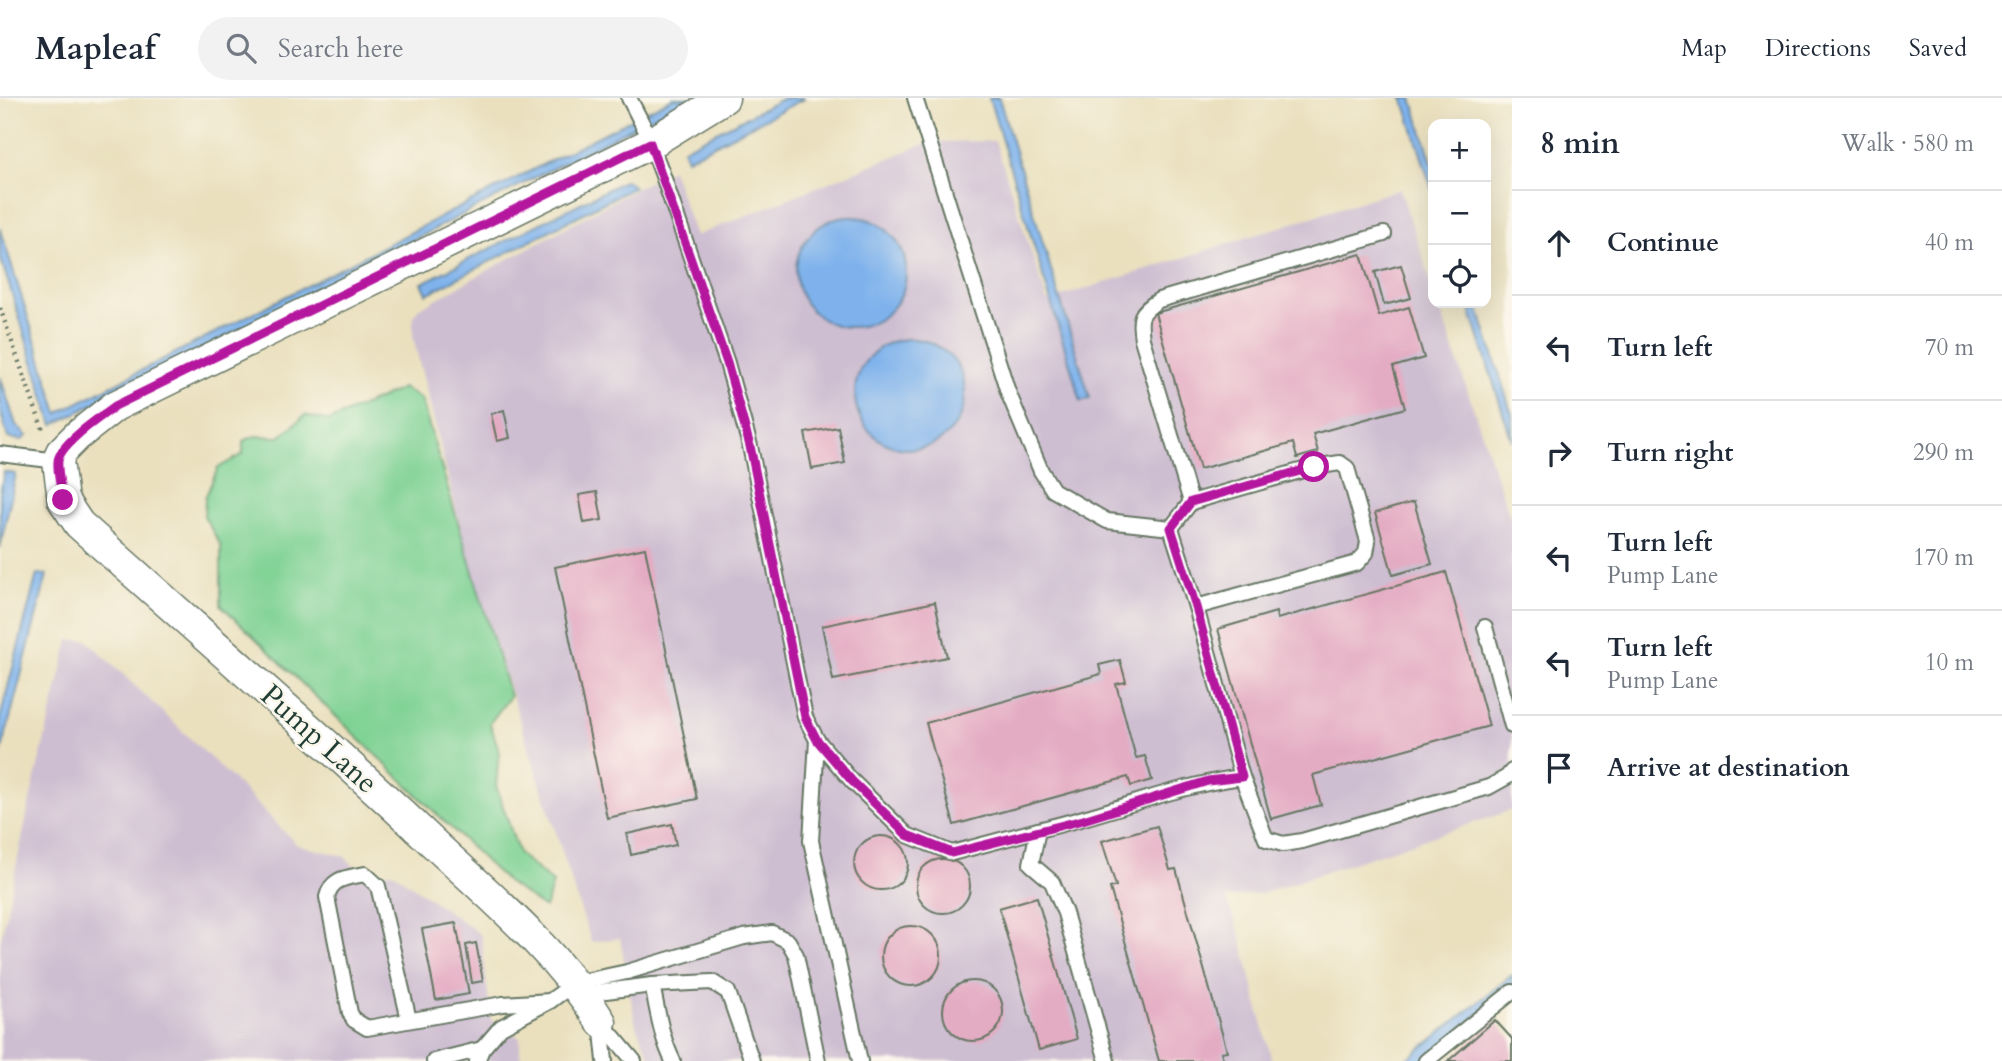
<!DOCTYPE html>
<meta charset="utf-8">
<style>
:root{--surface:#fff;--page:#f2f2f3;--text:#1f2937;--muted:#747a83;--line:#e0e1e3}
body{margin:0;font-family:Cardo,serif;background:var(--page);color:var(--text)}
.controls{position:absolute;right:21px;top:21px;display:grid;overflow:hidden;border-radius:14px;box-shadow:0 7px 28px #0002}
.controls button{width:63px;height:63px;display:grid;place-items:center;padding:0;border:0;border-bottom:2px solid var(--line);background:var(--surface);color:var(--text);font:35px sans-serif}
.stop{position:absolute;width:21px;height:21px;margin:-16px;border:5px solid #b5179e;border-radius:50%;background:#fff}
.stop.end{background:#b5179e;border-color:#fff;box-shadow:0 2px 7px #0008}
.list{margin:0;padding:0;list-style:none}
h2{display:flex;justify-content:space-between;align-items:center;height:91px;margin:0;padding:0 28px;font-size:30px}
h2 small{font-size:23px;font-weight:400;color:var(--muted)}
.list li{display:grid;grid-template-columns:46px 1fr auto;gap:21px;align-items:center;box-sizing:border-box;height:105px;padding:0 28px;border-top:2px solid var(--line)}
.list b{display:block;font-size:26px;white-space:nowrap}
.list p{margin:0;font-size:23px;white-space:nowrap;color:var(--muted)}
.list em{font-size:23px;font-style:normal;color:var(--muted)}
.icon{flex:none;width:38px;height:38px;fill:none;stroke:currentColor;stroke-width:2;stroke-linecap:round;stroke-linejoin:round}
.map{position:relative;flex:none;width:1512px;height:963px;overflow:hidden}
header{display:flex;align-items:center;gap:42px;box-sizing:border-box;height:98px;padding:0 35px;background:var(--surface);border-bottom:2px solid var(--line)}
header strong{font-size:33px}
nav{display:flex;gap:38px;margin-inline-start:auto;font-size:24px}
.search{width:490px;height:63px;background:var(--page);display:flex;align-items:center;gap:18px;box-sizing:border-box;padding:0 24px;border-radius:38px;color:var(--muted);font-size:26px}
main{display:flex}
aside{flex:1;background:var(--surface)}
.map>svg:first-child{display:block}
</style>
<header>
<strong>Mapleaf</strong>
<div class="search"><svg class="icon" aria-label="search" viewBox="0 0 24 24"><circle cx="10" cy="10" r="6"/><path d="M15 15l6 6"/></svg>Search here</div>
<nav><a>Map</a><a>Directions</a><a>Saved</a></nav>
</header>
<main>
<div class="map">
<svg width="1512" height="963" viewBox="0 0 1512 963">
<rect width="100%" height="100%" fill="#fbf7ec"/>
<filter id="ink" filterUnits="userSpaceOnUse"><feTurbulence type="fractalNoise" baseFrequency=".0143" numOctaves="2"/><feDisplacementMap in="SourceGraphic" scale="14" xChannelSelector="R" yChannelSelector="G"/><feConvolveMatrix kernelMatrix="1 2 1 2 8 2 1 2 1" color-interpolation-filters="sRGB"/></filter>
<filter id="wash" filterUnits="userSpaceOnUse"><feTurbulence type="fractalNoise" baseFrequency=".00686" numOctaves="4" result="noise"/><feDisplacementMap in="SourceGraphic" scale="28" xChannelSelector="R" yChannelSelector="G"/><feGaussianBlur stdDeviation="1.57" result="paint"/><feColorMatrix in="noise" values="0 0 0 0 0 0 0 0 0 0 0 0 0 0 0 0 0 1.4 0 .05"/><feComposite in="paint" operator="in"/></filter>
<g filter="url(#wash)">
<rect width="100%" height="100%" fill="#eae0be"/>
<g fill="#cebed1">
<polygon points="995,43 1047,203 1400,91 1433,190 1433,205 1438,205 1512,425 1512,712 1263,795 1226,800 1239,833 1272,963 640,963 650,958 636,928 620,840 591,844 469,463 413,239 413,219 418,211 672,71 695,138 929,44"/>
<polygon points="69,542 87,542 241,689 297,747 344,758 362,776 393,774 481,837 491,922 520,940 520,957 528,963 0,963 0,845 32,693"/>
</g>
<polygon fill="#7fd294" stroke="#4f8864" stroke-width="2" points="403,290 421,301 510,598 490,625 499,653 496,688 519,756 553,785 545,810 507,784 221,507 221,448 204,418 205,400 218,370 243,356 243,343 255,338 280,339 305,317 329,323"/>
<g fill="#7fb2ec" stroke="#4f7890" stroke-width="2">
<polygon points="673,0 690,0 53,327 0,158 0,130 58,315"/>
<polygon points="784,0 805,0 687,61 683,51"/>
<polygon points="989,0 999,0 1090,300 1081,303"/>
<polygon points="1403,0 1412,0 1433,68 1433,95"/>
<polygon points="626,82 634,89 427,196 422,185"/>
<circle cx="851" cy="174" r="55"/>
<polygon points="1468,205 1477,205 1512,317 1512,343"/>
<circle cx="910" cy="296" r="55"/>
<polygon points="0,278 16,327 27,338 22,342 8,340 0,312"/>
<polygon points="4,374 16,376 0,450 0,396"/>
<polygon points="37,476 47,477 0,659 0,620"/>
<polygon points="1512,877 1512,890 1421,963 1405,963"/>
</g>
<g id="blocks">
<g fill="#e4acc3">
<polygon points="1361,156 1379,218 1409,209 1424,260 1393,269 1405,310 1313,336 1318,354 1297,360 1293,345 1200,371 1155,215"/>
<polygon points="1401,167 1411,200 1384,207 1375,174"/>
<polygon points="504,312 510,340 497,343 491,316"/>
<polygon points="838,329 845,365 812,371 805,335"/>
<polygon points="597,394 602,422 584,425 579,397"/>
<polygon points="1414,404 1432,466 1393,477 1375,415"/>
<polygon points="645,450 697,701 607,720 555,469"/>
<polygon points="1446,474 1489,628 1313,677 1321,707 1271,721 1218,531 1276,514 1277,521"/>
<polygon points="935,504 947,559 833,582 822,528"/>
<polygon points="1120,562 1126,584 1116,586 1136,660 1145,658 1152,682 1131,688 1128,679 954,727 926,625 1101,576 1099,567"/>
<polygon points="672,726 676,747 631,757 627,736"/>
<polygon points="1157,728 1170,772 1176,771 1227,953 1221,954 1224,963 1159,963 1110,790 1116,788 1102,743"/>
<circle cx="881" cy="765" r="27"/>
<circle cx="943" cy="788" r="27"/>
<polygon points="1037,799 1077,941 1039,952 999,810"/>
<polygon points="456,825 469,896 436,902 422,831"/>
<circle cx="911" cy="858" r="30"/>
<polygon points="476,845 483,883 472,885 466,847"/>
<circle cx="973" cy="913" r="30"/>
<polygon points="1495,922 1512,941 1512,963 1448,963"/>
</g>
</g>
</g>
<g filter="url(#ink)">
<use href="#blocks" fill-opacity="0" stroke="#667664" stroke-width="2"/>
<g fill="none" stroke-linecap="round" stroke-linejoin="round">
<defs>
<g id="lane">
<polyline points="629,0 645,31 662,75 727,265 750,348 805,619 817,642 852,683 907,737 952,755 1038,732 1031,766 1052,784 1065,815 1107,963"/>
<path d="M 915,0 L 1008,294 L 1041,373 L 1053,392 L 1107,423 L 1171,430 L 1196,509 L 1242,679 C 1172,688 1106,717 1038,732"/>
<polyline points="0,356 58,363"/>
<path d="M 1191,404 L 1142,241 C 1139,219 1139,215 1159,202 L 1384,136"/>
<polyline points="1171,430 1191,404 1314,369 1340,365 1347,370 1368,443 1366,455 1357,465 1196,509"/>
<polyline points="1485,529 1512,628"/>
<polyline points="817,642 811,743 860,963"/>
<polyline points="1242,679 1266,741 1283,746 1302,743 1489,689 1507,679 1512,673"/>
<path d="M 652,887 C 658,914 661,939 673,963"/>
<polyline points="583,896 652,887 712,884 728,894 752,963"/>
<path d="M 409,922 L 378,788 L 365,776 C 347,780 332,779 327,799 L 350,915 L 354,922 L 367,930 L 503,906 L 550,903"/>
<polyline points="601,924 634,963"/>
<polyline points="601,924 605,963"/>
<polyline points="434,963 482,951"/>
<polyline points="477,963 482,951 501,929 550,903 575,885 627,874 744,839 772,835 788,843 796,857 818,963"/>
<polyline points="1426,963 1512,894"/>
</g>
<path id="street" d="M 601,924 C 556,853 492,800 431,743 C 316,634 196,531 79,426 L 63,402 L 58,363 L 61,354 L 77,338 L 115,308 L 651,45 L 724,0"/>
</defs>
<use href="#lane" stroke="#667664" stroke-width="18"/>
<use href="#street" stroke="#667664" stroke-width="33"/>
<polyline stroke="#667664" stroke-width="4.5" stroke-dasharray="2 5" stroke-linecap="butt" points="0,210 44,335"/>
<use href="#lane" stroke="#fff" stroke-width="14"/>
<use href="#street" stroke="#fff" stroke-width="30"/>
</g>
</g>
<g fill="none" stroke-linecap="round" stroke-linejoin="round" filter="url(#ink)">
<path stroke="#b5179e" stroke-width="9" d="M 63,402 C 61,390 57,375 58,363 C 60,345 101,319 115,308 L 650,45 L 727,265 L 750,348 L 805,619 L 817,642 L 852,683 L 907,737 L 952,755 L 1083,722 L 1208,683 L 1242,679 L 1196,509 L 1171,430 L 1191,404 L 1314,369"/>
</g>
<g text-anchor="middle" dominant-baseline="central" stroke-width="5" stroke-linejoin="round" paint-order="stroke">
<g font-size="30" fill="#1f3d34" stroke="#fbf7ec">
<text transform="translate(319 641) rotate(42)">Pump Lane</text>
</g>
</g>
</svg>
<div class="controls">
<button>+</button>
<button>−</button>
<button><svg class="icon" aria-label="locate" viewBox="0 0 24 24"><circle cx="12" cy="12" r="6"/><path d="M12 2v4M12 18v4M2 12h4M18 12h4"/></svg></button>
</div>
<div class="stop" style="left:1314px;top:369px"></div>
<div class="stop end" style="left:63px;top:402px"></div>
</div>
<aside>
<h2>8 min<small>Walk · 580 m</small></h2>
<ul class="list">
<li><svg class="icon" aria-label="ahead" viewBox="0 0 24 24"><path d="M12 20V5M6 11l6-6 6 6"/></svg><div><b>Continue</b></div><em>40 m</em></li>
<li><svg class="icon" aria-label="left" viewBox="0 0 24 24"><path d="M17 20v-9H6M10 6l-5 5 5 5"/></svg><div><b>Turn left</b></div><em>70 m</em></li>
<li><svg class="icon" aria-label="right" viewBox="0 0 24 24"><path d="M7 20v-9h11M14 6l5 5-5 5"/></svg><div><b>Turn right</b></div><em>290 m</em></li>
<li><svg class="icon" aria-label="left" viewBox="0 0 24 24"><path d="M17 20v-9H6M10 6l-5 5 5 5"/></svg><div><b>Turn left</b><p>Pump Lane</p></div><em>170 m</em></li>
<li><svg class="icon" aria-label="left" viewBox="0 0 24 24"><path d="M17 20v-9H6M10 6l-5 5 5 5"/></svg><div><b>Turn left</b><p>Pump Lane</p></div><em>10 m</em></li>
<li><svg class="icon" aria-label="arrive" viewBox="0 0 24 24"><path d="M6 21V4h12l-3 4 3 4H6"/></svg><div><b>Arrive at destination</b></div></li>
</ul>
</aside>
</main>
